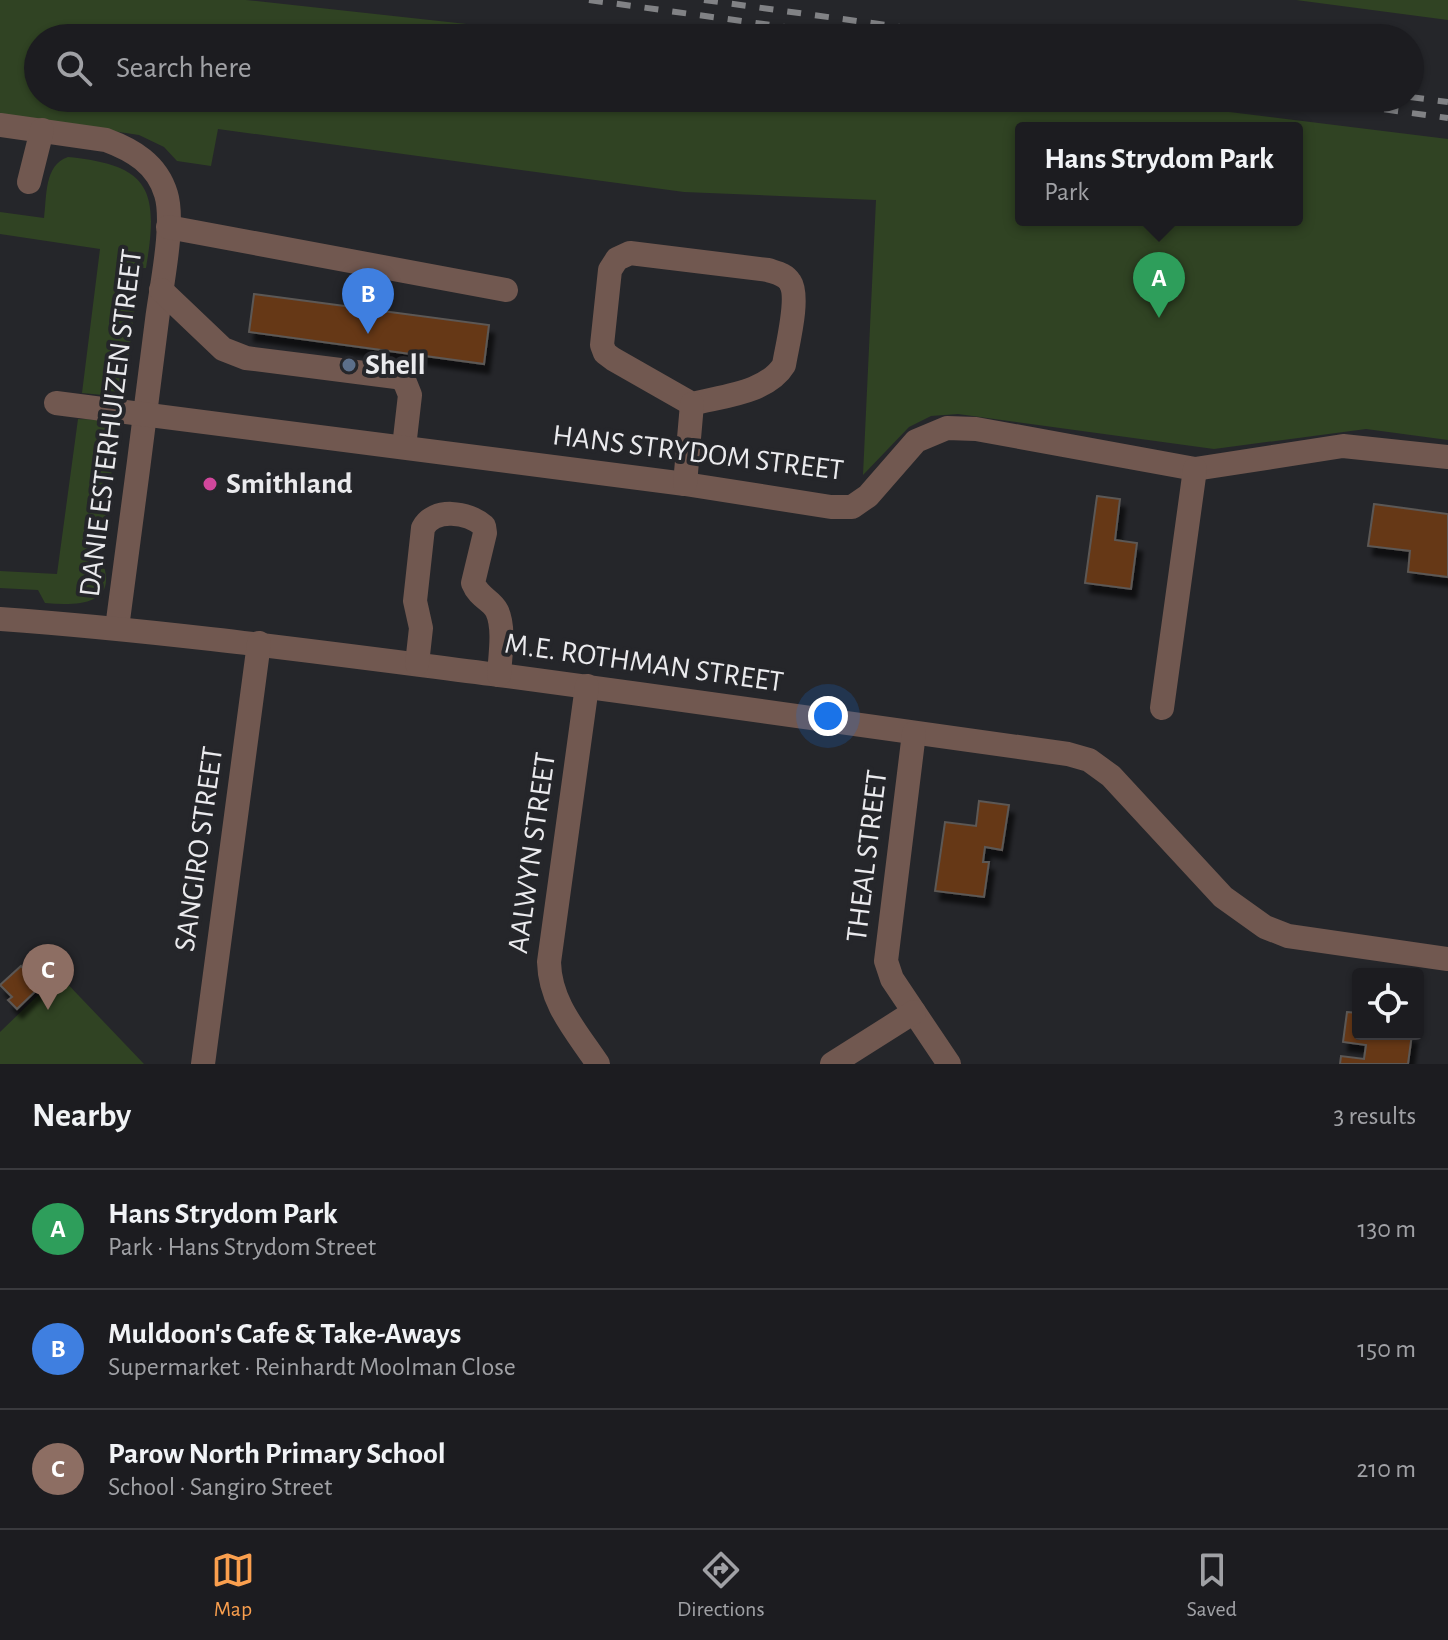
<!DOCTYPE html>
<meta charset="utf-8">
<style>
:root{--surface:#1c1c20;--page:#252529;--text:#f1f3f6;--muted:#a0a1a5;--line:#3a3a3e;--accent:#fa9f4e}
body{margin:0;font-family:"Alegreya Sans",sans-serif;background:var(--page);color:var(--text)}
.controls{position:absolute;right:24px;bottom:24px;display:grid;overflow:hidden;border-radius:8px;box-shadow:0 2px 6px #0004}
.controls button{width:72px;height:72px;display:grid;place-items:center;padding:0;border:0;border-bottom:2px solid var(--line);background:var(--surface);color:var(--text);font:40px sans-serif}
.you{position:absolute;left:828px;top:716px;width:28px;height:28px;margin:-20px;border:6px solid #fff;border-radius:50%;background:#1a73e8;box-shadow:0 0 0 12px #1a73e833}
.badge{display:grid;place-items:center;width:52px;height:52px;border-radius:50%;background:var(--accent);color:#fff;font-size:26px;font-weight:700}
.pin{position:absolute;translate:-50% -66px;filter:drop-shadow(0 2px 4px #0008)}
.pin::after{content:'';position:absolute;top:42px;width:28px;height:24px;background:inherit;clip-path:polygon(0 0,100% 0,50% 100%)}
.popup{position:absolute;left:1015px;top:122px;width:288px;height:104px;box-sizing:border-box;display:grid;place-content:center;border-radius:8px;background:var(--surface);filter:drop-shadow(0 2px 6px #0005);font-size:26px;white-space:nowrap;color:var(--muted)}
.popup b{font-size:30px;color:var(--text)}
.popup::after{content:'';position:absolute;left:50%;top:100%;margin-left:-16px;border:16px solid transparent;border-top-color:var(--surface)}
.list{margin:0;padding:0;list-style:none}
h2{display:flex;justify-content:space-between;align-items:center;height:104px;margin:0;padding:0 32px;font-size:34px}
h2 small{font-size:26px;font-weight:400;color:var(--muted)}
.list li{display:grid;grid-template-columns:52px 1fr auto;gap:24px;align-items:center;box-sizing:border-box;height:120px;padding:0 32px;border-top:2px solid var(--line)}
.list b{display:block;font-size:30px;white-space:nowrap}
.list p{margin:0;font-size:26px;white-space:nowrap;color:var(--muted)}
.list em{font-size:26px;font-style:normal;color:var(--muted)}
.icon{flex:none;width:44px;height:44px;fill:none;stroke:currentColor;stroke-width:2;stroke-linecap:round;stroke-linejoin:round}
.map{position:relative;flex:none;width:1448px;height:1064px;overflow:hidden}
.search{position:absolute;background:var(--surface);box-shadow:0 2px 6px #0004;left:24px;right:24px;top:24px;height:88px;display:flex;align-items:center;gap:20px;box-sizing:border-box;padding:0 28px;border-radius:44px;color:var(--muted);font-size:30px}
.sheet{height:464px;background:var(--surface)}
nav{display:flex;justify-content:space-around;align-items:center;box-sizing:border-box;height:112px;border-top:2px solid var(--line);background:var(--surface);font-size:22px;color:var(--muted)}
nav a{display:grid;justify-items:center;gap:4px}
nav .on{color:var(--accent)}
.map>svg:first-child{display:block}
</style>
<div class="map">
<svg width="1448" height="1064" viewBox="0 0 1448 1064">
<defs>
<filter id="shadow"><feDropShadow dx="5" dy="9" stdDeviation="2" flood-color="#0009"/></filter>
</defs>
<rect width="100%" height="100%" fill="#25262a"/>
<g fill="#304323" fill-rule="evenodd">
<path d="M 0,0 L 246,0 L 594,38 L 38,38 L 38,98 L 1116,98 L 1448,139 L 1448,440 L 1366,429 L 1214,449 L 958,414 L 931,416 L 909,427 L 863,475 L 876,200 L 684,192 L 218,129 L 211,166 L 177,161 L 164,147 L 139,135 L 0,114 ZM 1021,128 L 1297,128 L 1297,220 L 1021,220 Z"/>
<polygon points="1296,0 1448,0 1448,20"/>
<path d="M 68,157 C 151,165 159,191 146,268 L 140,268 L 125,382 L 122,392 L 113,396 L 82,393 L 100,249 L 0,234 L 0,212 L 44,218 C 47,196 44,165 68,157 Z"/>
<path d="M 78,419 C 94,420 110,417 117,434 L 100,556 C 122,605 80,606 45,603 L 38,590 L 0,588 L 0,571 L 57,574 Z"/>
<polygon points="59,975 144,1064 0,1064 0,1032"/>
</g>
<g fill="#663819" stroke="#5c5855" stroke-width="2" filter="url(#shadow)">
<polygon points="254,294 489,325 484,364 249,332"/>
<polygon points="1097,496 1120,499 1115,540 1137,543 1131,589 1085,583"/>
<polygon points="1374,504 1448,514 1448,577 1408,572 1410,551 1368,546"/>
<polygon points="979,801 1009,805 1002,850 985,847 983,862 989,862 984,897 935,891 945,822 976,826"/>
<polygon points="21,966 32,978 36,975 44,983 17,1009 8,1000 12,997 0,985"/>
<polygon points="1347,1012 1358,1013 1358,1034 1412,1034 1408,1064 1340,1064 1341,1056 1364,1059 1366,1045 1343,1042"/>
</g>
<g fill="none" stroke-linecap="round" stroke-linejoin="round">
<g stroke="#715850" stroke-width="24">
<path d="M 0,125 L 106,140 C 133,150 157,164 166,194 C 175,223 161,288 157,320 C 144,423 131,525 117,628"/>
<polyline points="29,182 42,130"/>
<polyline points="168,227 506,290"/>
<path d="M 630,253 L 768,270 C 777,273 785,274 790,282 C 800,297 787,346 784,365 C 767,393 722,396 692,404 L 613,359 L 605,353 L 602,345 L 610,270 L 617,259 Z"/>
<polyline points="161,290 223,349 246,358 396,377 404,380 410,395 404,447"/>
<polyline points="56,403 685,484 831,507 852,507 868,496 916,441 947,428 976,429 1195,469 1343,446 1448,457"/>
<polyline points="685,484 692,404"/>
<path d="M 0,619 C 167,631 333,654 499,675 C 689,700 879,728 1068,754 L 1089,760 L 1111,776 L 1223,897 L 1265,927 L 1288,936 L 1448,959"/>
<path d="M 417,664 L 421,628 L 415,601 L 423,528 C 434,507 468,512 484,526 L 485,533 L 473,583 C 479,598 492,600 497,611 C 505,628 500,657 499,675"/>
<path d="M 587,686 L 549,962 C 550,1003 576,1031 598,1064"/>
<polyline points="1162,708 1195,469"/>
<polyline points="914,733 886,961 892,979 949,1064"/>
<polyline points="203,1064 259,643"/>
<polyline points="832,1064 914,1012"/>
</g>
<g stroke="#818285" stroke-width="6" stroke-dasharray="14 14" stroke-linecap="butt">
<polyline points="589,0 865,38"/>
<polyline points="704,0 981,38"/>
<polyline points="1410,97 1448,102"/>
<polyline points="1301,98 1448,118"/>
</g>
</g>
<circle fill="#5c6f8a" stroke="#25262a" stroke-width="3" cx="349" cy="365" r="8"/>
<circle fill="#d1479c" stroke="#25262a" stroke-width="3" cx="210" cy="484" r="8"/>
<g text-anchor="middle" dominant-baseline="central" stroke-width="8" stroke-linejoin="round" paint-order="stroke">
<g font-size="30" font-weight="bold" fill="#eaeaed" stroke="#25262a" text-anchor="start">
<text x="365" y="365">Shell</text>
<text x="226" y="484">Smithland</text>
</g>
<g font-size="30" fill="#eaeaed" stroke="#25262a">
<text transform="translate(111 423) rotate(-83)">DANIE ESTERHUIZEN STREET</text>
<text transform="translate(698 453) rotate(7)">HANS STRYDOM STREET</text>
<text transform="translate(644 663) rotate(8)">M.E. ROTHMAN STREET</text>
<text transform="translate(199 849) rotate(-82)">SANGIRO STREET</text>
<text transform="translate(532 853) rotate(-82)">AALWYN STREET</text>
<text transform="translate(867 856) rotate(-83)">THEAL STREET</text>
</g>
</g>
</svg>
<div class="controls">
<button><svg class="icon" aria-label="locate" viewBox="0 0 24 24"><circle cx="12" cy="12" r="6"/><path d="M12 2v4M12 18v4M2 12h4M18 12h4"/></svg></button>
</div>
<div class="you"></div>
<div class="pin badge" style="left:1159px;top:318px;background:#2e9e5b">A</div>
<div class="popup"><b>Hans Strydom Park</b>Park</div>
<div class="pin badge" style="left:368px;top:334px;background:#3f7fe0">B</div>
<div class="pin badge" style="left:48px;top:1010px;background:#8d6e63">C</div>
<div class="search"><svg class="icon" aria-label="search" viewBox="0 0 24 24"><circle cx="10" cy="10" r="6"/><path d="M15 15l6 6"/></svg>Search here</div>
</div>
<section class="sheet">
<h2>Nearby<small>3 results</small></h2>
<ul class="list">
<li><span class="badge" style="background:#2e9e5b">A</span><div><b>Hans Strydom Park</b><p>Park · Hans Strydom Street</p></div><em>130 m</em></li>
<li><span class="badge" style="background:#3f7fe0">B</span><div><b>Muldoon's Cafe &amp; Take-Aways</b><p>Supermarket · Reinhardt Moolman Close</p></div><em>150 m</em></li>
<li><span class="badge" style="background:#8d6e63">C</span><div><b>Parow North Primary School</b><p>School · Sangiro Street</p></div><em>210 m</em></li>
</ul>
</section>
<nav>
<a class="on"><svg class="icon" aria-label="map" viewBox="0 0 24 24"><path d="M3 6l6-2 6 2 6-2v14l-6 2-6-2-6 2zM9 4v14M15 6v14"/></svg>Map</a>
<a><svg class="icon" aria-label="directions" viewBox="0 0 24 24"><path d="M12 3l9 9-9 9-9-9zM9 14v-3h6M13 9l2 2-2 2"/></svg>Directions</a>
<a><svg class="icon" aria-label="saved" viewBox="0 0 24 24"><path d="M7 4h10v16l-5-4-5 4z"/></svg>Saved</a>
</nav>
